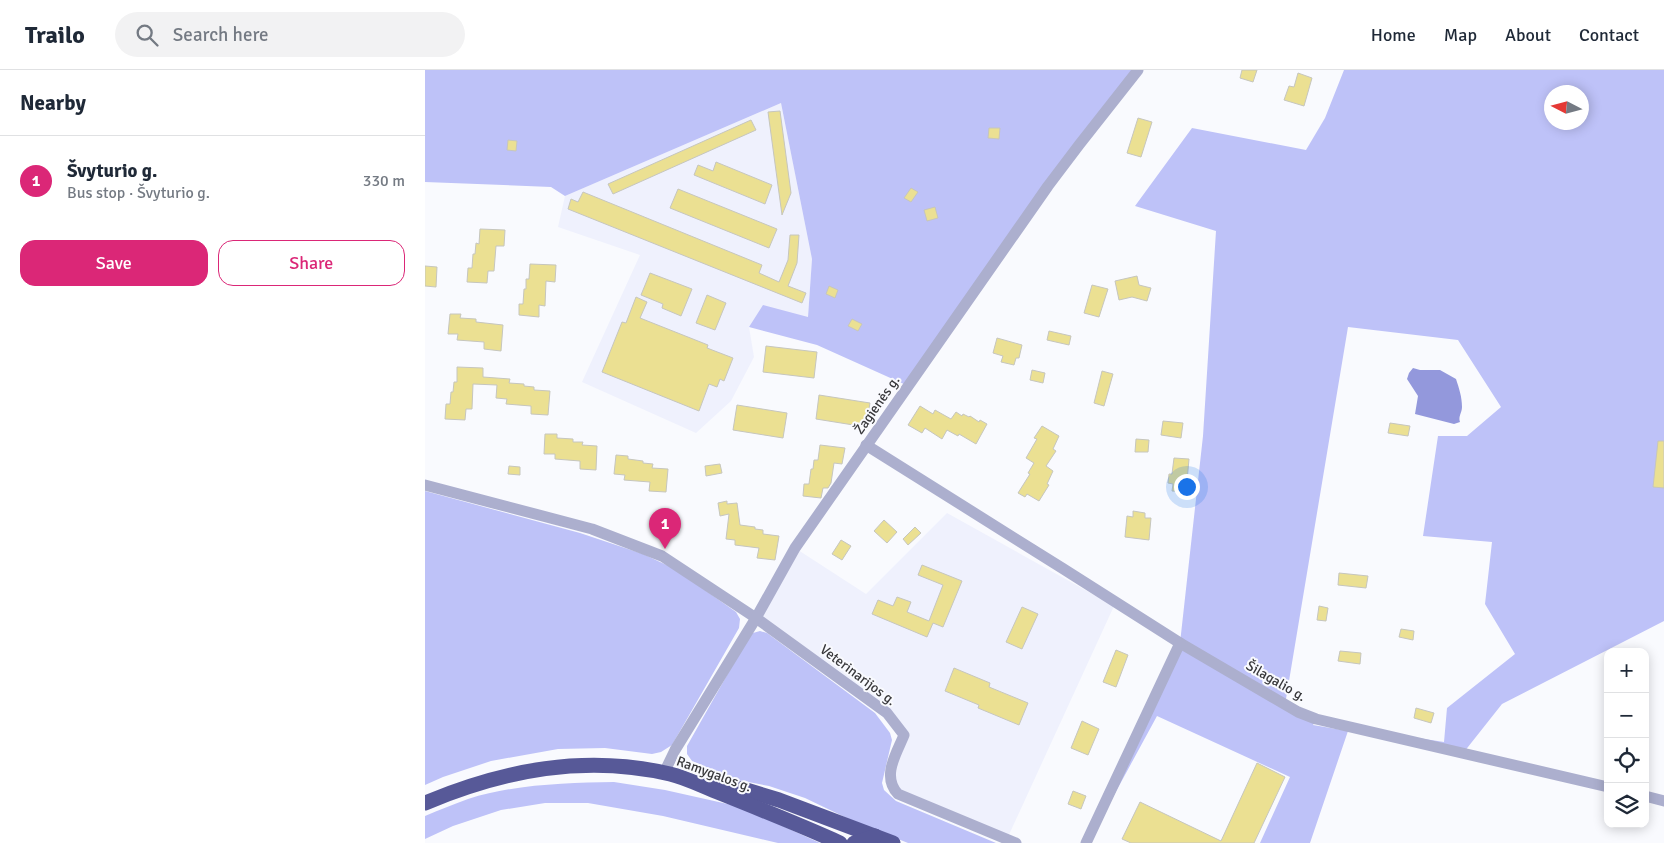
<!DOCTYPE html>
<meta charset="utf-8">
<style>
:root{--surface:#fff;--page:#f2f2f3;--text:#1f2937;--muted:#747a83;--line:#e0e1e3;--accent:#db2777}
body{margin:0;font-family:Signika,sans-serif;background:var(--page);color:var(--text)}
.controls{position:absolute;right:15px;bottom:15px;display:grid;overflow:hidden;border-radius:10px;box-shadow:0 2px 12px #0003}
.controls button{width:45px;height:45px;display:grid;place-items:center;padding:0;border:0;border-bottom:1px solid var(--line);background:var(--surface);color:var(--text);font:25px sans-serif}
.compass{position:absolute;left:1119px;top:15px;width:45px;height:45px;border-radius:50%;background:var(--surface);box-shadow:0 2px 12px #0003;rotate:276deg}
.you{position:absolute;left:761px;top:416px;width:18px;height:18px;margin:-12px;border:4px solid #fff;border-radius:50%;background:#1a73e8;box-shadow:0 0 0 8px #1a73e833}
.badge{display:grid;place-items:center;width:32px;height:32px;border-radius:50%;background:var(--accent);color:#fff;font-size:16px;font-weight:700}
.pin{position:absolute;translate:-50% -41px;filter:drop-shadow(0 1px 2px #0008)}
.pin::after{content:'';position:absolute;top:26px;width:18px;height:15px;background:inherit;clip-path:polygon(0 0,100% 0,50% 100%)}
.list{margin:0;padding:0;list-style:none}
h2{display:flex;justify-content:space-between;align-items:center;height:65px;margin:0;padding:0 20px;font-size:21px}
h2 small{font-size:16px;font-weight:400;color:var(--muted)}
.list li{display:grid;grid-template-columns:32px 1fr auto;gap:15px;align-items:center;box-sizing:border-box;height:90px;padding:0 20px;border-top:1px solid var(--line)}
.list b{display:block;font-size:19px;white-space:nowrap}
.list p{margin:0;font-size:16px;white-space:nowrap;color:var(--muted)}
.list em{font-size:16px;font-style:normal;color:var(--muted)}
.actions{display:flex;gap:10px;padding:15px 20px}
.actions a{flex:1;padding:11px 0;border:1px solid var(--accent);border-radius:15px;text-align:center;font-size:18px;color:var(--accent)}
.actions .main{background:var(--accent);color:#fff}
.icon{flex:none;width:28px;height:28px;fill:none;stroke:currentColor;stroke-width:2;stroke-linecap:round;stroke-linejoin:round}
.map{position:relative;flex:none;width:1239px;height:773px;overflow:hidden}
header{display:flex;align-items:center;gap:30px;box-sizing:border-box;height:70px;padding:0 25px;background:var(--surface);border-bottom:1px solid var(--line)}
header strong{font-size:24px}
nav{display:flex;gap:28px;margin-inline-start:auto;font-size:18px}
.search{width:350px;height:45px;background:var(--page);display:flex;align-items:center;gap:12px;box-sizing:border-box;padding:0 18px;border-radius:28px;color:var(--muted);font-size:19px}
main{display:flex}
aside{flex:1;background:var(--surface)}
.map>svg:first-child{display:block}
</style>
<header>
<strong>Trailo</strong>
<div class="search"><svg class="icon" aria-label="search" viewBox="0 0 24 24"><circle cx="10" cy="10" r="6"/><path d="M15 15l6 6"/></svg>Search here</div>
<nav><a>Home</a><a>Map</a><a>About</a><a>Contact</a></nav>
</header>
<main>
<aside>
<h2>Nearby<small></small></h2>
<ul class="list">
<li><span class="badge">1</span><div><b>Švyturio g.</b><p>Bus stop · Švyturio g.</p></div><em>330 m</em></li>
</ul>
<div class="actions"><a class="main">Save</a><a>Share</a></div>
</aside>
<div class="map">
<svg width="1239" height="773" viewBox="0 0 1239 773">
<rect width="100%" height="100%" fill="#f9fafe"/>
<g fill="#eff1fd">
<polygon points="356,33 387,189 383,248 324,257 329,287 306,331 271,363 157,312 215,185 133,157 140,126"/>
<polygon points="522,443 689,536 582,769 473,724 466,713 479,665 462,643 331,548 370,478 441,524"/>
</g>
<g fill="#bec2f8" fill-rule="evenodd">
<polygon points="0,0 710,0 481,315 392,275 324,257 338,235 383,247 387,189 356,33 140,126 126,117 0,112"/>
<path d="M 919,0 L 1239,0 L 1239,551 L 1077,634 L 1039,682 L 948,661 L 1019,672 L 1022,638 L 1090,584 L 1060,534 L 1067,472 L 998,466 L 1013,366 L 1042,366 L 1076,337 L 1033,270 L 923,257 L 860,635 L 891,649 L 888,655 L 923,661 L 885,773 L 835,773 L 865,707 L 732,646 L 663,773 L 755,573 L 778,366 L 791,161 L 710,136 L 767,58 L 881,80 L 900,48 ZM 1126,22 L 1156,22 L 1156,52 L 1126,52 Z"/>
<polygon points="0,421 155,463 218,484 250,499 311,542 315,549 314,558 247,675 236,682 227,684 180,678 133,679 66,691 18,707 0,715"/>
<polygon points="335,561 342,563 450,643 465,663 467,670 457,713 459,720 471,731 571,773 483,773 428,751 380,728 344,716 313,710 300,705 267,691 262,684 262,676 323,568 328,563"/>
<path d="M 189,712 L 240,720 L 316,737 L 395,773 L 353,773 L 238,746 L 163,733 L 120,733 L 76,740 L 28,756 L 0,769 L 0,746 C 14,740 29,734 43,729 C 90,714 141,713 189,712 Z"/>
</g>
<path fill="#9398dc" d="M 988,298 L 995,300 L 1015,300 L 1031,309 C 1034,318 1037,327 1037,337 C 1037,343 1033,346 1035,352 L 1029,354 L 990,344 L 993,326 L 982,309 L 984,303 Z"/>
<g fill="#ebe092" stroke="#c6c6be">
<polygon points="817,0 832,0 828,12 815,8"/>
<polygon points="873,3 887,8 879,36 859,30 864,16 869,17"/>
<polygon points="355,41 366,123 357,145 343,42"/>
<polygon points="713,48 727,52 716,87 702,83"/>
<polygon points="326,50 331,60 188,124 183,114"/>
<polygon points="564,58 575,58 574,69 563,68"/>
<polygon points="83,70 92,71 91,81 82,80"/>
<polygon points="291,92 347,115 340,134 269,105 273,95 288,101"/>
<polygon points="486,118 493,122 486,132 479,128"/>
<polygon points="253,119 352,159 344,178 245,138"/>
<polygon points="158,122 337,195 334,203 354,212 363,190 365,165 374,165 372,193 363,216 381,223 377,233 143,139 146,129 153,132"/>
<polygon points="510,137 513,148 502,151 499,140"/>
<polygon points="55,159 80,160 79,176 71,176 69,201 63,201 62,213 42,212 43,198 47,198 48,184 50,184 51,173 54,174"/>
<polygon points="105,194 131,195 130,212 121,211 120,236 114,235 114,247 94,245 94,234 98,234 99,219 101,219 101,209 104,209"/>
<polygon points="0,196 12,197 11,217 0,216"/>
<polygon points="225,203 267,219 256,246 237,238 238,234 216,225"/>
<polygon points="712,206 714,215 726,218 722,231 707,227 694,230 690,211"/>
<polygon points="667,215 683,219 674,247 659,243"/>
<polygon points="404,216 413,220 410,228 401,224"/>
<polygon points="282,225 301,233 290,260 271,253"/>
<polygon points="211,227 222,232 215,248 283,275 282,278 308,288 299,311 295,309 292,317 284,314 274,341 177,302 197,252 201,253"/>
<polygon points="25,244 36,244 35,248 51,249 51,252 78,255 76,281 59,279 59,272 32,270 33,264 23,264"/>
<polygon points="427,249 437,254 433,261 423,256"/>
<polygon points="624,261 646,266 644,275 622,270"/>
<polygon points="572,268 597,275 594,288 591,288 589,295 576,292 578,286 568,283"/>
<polygon points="341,276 392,282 389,308 338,302"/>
<polygon points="32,297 58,298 58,307 85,309 84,313 99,314 99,316 109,317 109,320 125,321 123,345 106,344 106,336 81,334 82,329 71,328 72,315 48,314 47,339 41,339 40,350 20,349 21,334 25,334 26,322 28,322 29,312 32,312"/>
<polygon points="607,300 620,303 618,313 605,310"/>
<polygon points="677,301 688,304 679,336 669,333"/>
<polygon points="394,325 445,333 441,357 391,349"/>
<polygon points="312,335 362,343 358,368 308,360"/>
<polygon points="495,336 508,344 510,340 526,349 531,342 537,346 538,344 544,347 545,346 554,352 555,350 562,354 551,374 534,364 533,366 522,360 517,369 500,358 497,363 483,355"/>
<polygon points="738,351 758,353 756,368 736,365"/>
<polygon points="965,353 985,356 983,366 963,363"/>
<polygon points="617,356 634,366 628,379 631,381 621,396 628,401 622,414 624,415 614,431 602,424 600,427 593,423 605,404 603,403 609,393 601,388 612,369 609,368"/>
<polygon points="120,364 132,364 132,368 148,369 148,372 158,372 157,375 172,376 171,400 155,399 155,391 130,389 130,384 119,384"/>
<polygon points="711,369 724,370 723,382 710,382"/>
<polygon points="1233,371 1239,371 1239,418 1228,417"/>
<polygon points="395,375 420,378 417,394 409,393 406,413 403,418 398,418 396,428 378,426 379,414 384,414 386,399 388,399 389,390 393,390"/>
<polygon points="191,385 203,386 203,389 218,391 218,393 228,394 227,398 243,399 241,422 224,421 225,412 199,410 200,405 189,404"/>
<polygon points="749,388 764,389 761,422 747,421 748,414 743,413 744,404 747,404"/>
<polygon points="295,394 297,403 281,406 280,396"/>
<polygon points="84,396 95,397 95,405 83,404"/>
<polygon points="302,431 302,434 312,433 315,455 330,457 330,459 338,460 338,464 354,466 350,490 332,488 334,478 310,475 310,470 301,469 304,444 295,446 293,433"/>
<polygon points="708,441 720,443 720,448 726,448 724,470 700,467 702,446 708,447"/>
<polygon points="459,450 472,462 462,473 449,461"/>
<polygon points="490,457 496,463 483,475 478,469"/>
<polygon points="416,470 426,476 417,490 407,484"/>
<polygon points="497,495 537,511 518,557 508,553 502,567 447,544 453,530 468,536 472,527 486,532 482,542 504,551 518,515 493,505"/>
<polygon points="914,503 943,506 941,518 913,515"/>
<polygon points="894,536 903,538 901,551 892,550"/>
<polygon points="597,537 613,544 597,579 581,572"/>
<polygon points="976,559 989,561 988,570 974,567"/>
<polygon points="691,580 703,585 691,617 678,612"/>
<polygon points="915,581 936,583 935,594 913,591"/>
<polygon points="529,598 565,613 564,617 603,633 594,655 553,638 554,635 520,621"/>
<polygon points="991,638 1009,643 1006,653 989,648"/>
<polygon points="657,651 674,659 663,685 646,678"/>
<polygon points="832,693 860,707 829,773 706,773 697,769 715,732 796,771"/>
<polygon points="648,721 661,726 656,739 643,734"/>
</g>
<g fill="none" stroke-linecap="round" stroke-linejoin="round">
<g stroke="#acafce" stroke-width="11">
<polyline points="441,375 637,498 755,573 873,642 891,649 1183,717"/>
<path d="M 0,415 L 167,459 L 237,486 L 331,548 L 462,643 L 479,665 C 472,683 456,706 473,724 L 591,773"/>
<polyline points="239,703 250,680 331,548 370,478 623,116 654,75 713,0"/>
<polyline points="1220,726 1239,731"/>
<polyline points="661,773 755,573"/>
</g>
<g stroke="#575998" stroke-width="15">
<polyline points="286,712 318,719 354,730 468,773"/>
<path d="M 0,733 C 79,700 160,684 245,704 C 262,708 279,717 295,723 C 335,739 375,755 415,773"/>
<polyline points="429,773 450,766"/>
</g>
</g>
<g text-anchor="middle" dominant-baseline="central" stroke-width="4" stroke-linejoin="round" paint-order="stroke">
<g font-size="14" fill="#38383b" stroke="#f9fafe">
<text transform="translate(452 335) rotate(-55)">Žagienės g.</text>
<text transform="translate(433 605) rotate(37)">Veterinarijos g.</text>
<text transform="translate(851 611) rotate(30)">Šilagalio g.</text>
<text transform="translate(289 704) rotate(20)">Ramygalos g.</text>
</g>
</g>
</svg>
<div class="controls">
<button>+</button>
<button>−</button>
<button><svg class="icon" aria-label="locate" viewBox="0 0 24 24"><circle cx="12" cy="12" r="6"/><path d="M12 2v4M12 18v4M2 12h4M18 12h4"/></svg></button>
<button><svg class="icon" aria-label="layers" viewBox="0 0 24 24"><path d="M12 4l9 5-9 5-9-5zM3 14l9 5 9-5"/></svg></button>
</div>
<svg class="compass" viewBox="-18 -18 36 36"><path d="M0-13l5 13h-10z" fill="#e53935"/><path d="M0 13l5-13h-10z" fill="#747a83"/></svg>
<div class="you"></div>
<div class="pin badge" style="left:240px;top:479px">1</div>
</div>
</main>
